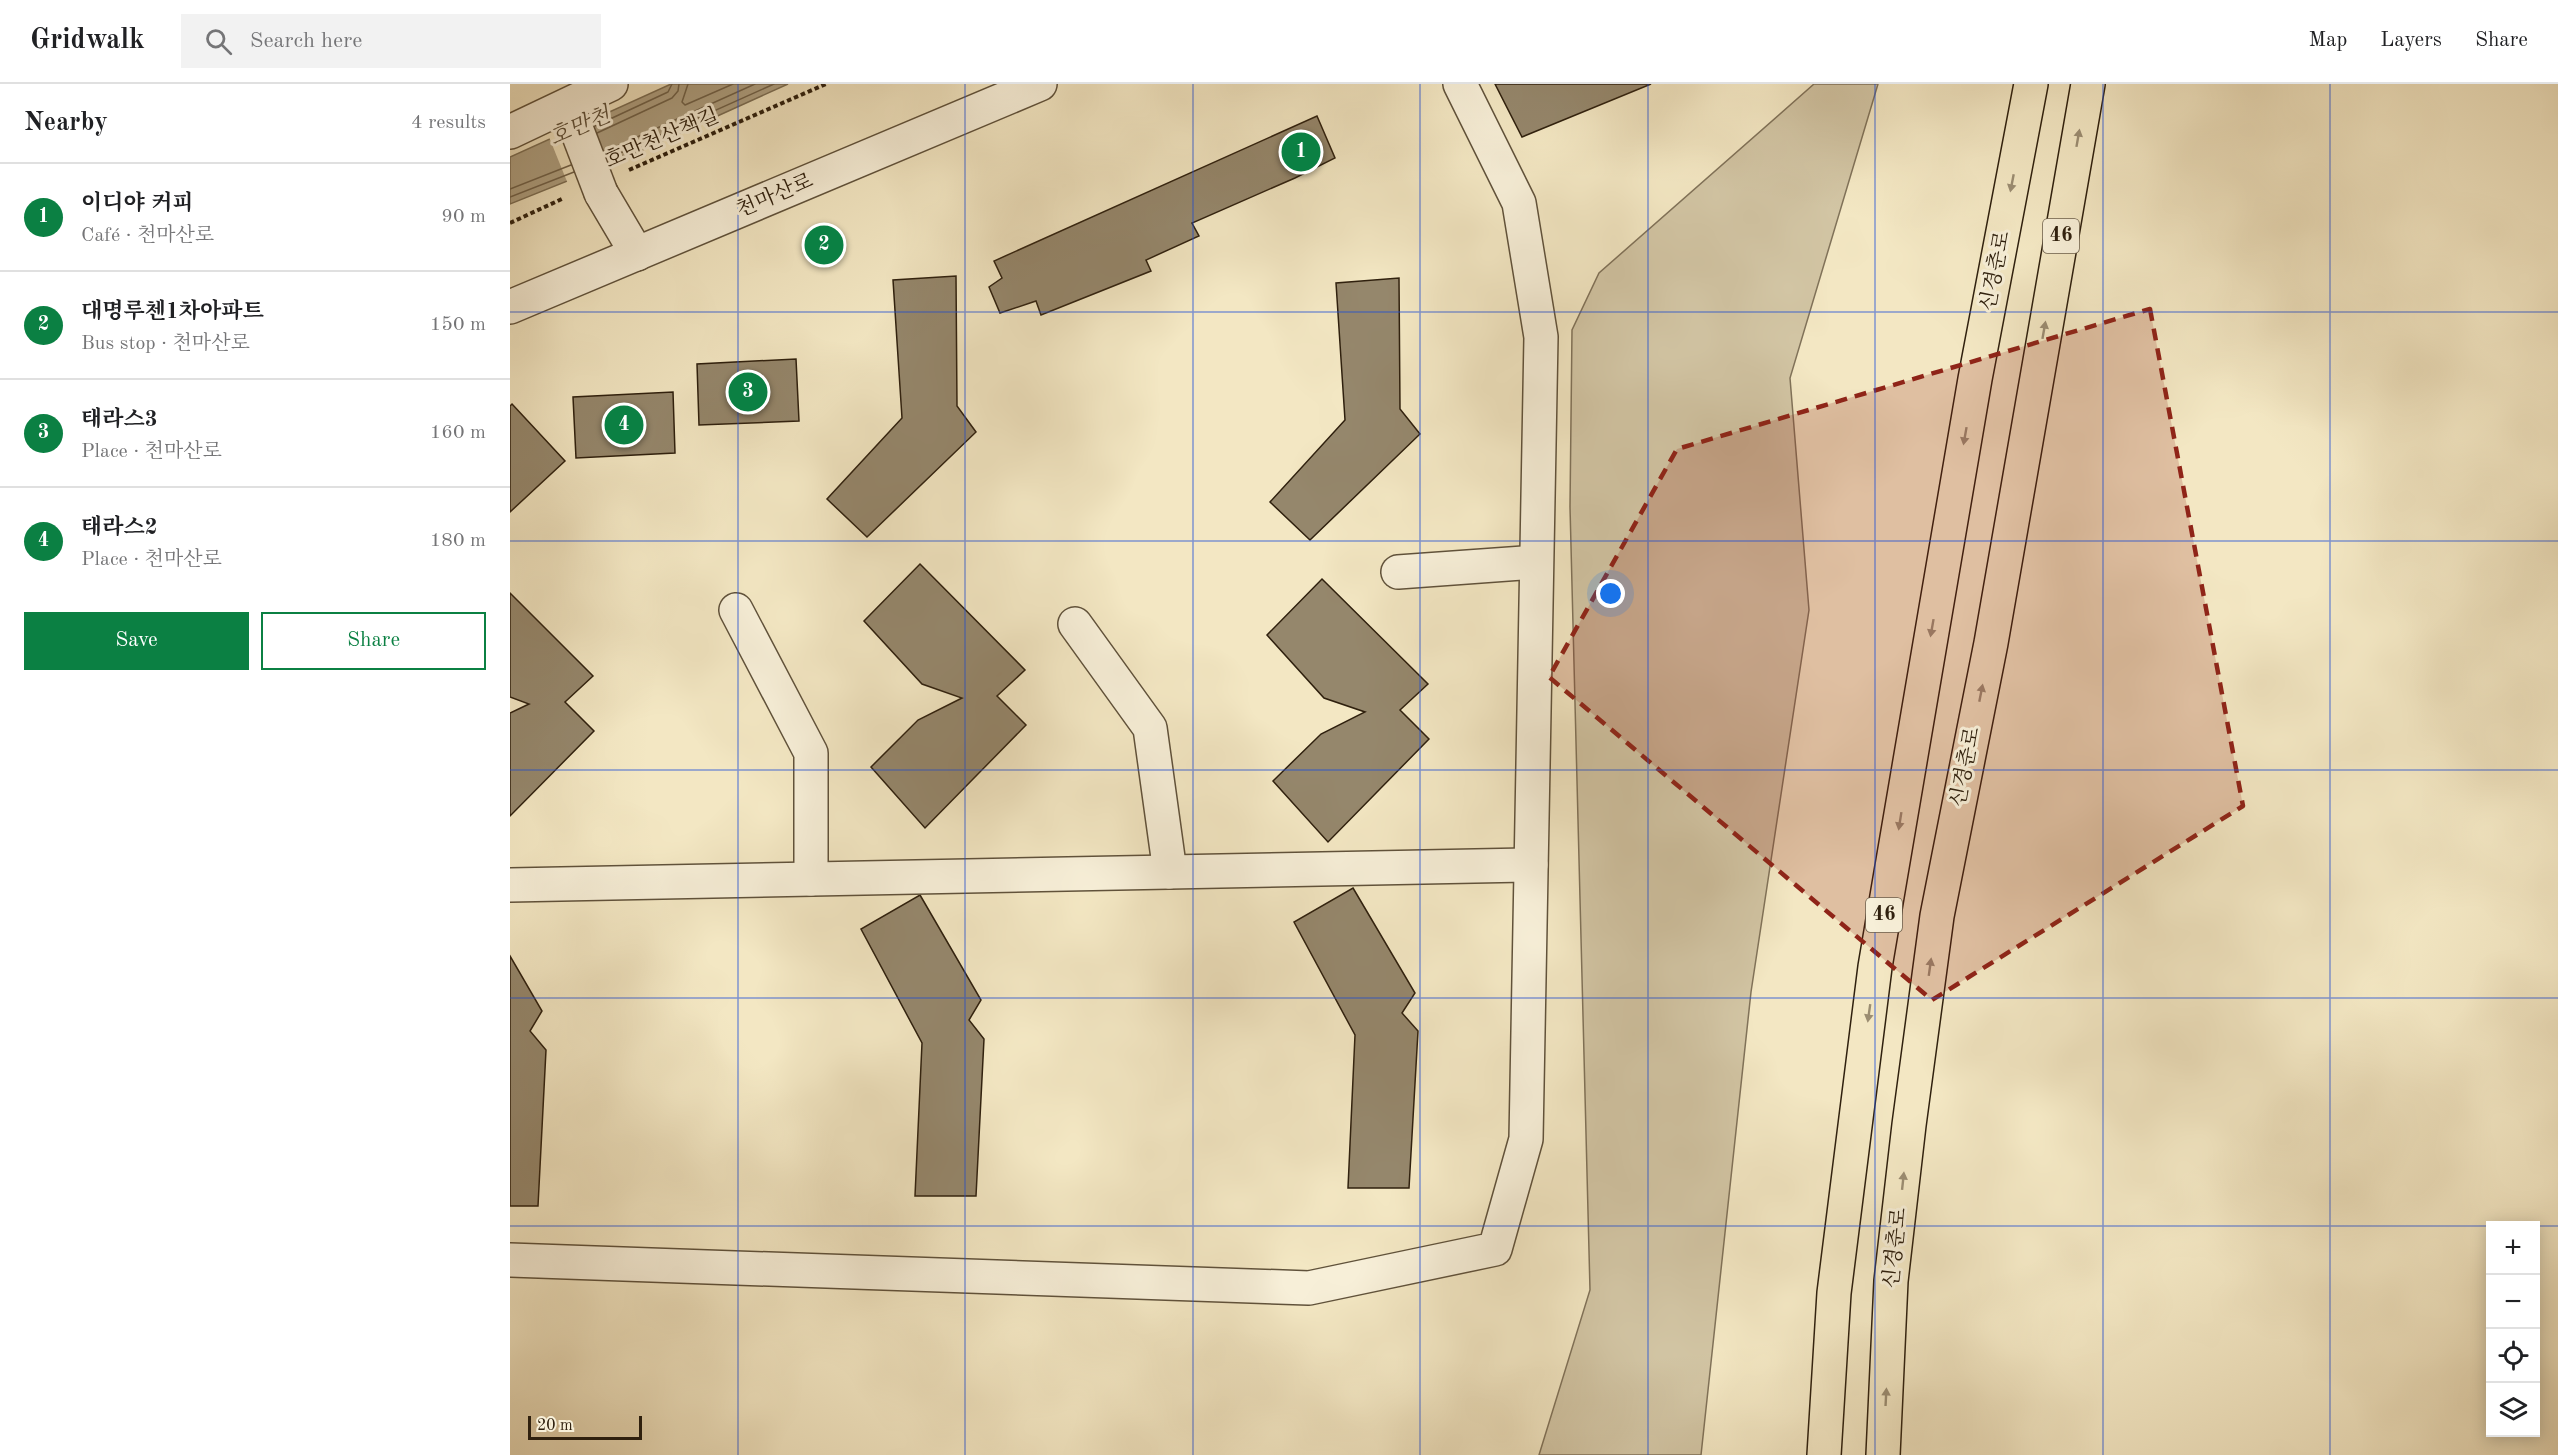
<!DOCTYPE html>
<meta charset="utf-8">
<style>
:root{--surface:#fff;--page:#f2f2f2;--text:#202124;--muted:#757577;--line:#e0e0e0;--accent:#0b8043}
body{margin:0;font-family:"Old Standard TT","Noto Serif KR",serif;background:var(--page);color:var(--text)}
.controls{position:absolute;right:18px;bottom:18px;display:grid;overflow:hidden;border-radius:0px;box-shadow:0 3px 15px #0003}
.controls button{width:54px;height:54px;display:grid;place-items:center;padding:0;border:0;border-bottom:2px solid var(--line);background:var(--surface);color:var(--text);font:30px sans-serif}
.scale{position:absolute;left:18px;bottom:15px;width:114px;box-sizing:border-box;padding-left:6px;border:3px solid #2f200e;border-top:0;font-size:16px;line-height:21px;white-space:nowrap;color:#2f200e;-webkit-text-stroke:4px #f7efd8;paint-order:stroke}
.you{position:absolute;left:1101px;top:510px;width:21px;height:21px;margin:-15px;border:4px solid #fff;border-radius:50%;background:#1a73e8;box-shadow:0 0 0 9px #1a73e833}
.badge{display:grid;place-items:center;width:39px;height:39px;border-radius:50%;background:var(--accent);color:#fff;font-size:20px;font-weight:700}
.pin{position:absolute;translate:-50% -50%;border:3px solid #fff;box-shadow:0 2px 6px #0006}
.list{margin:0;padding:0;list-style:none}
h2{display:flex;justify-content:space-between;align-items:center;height:78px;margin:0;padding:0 24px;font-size:26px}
h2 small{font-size:20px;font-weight:400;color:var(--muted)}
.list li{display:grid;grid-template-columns:39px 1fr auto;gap:18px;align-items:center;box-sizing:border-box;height:108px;padding:0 24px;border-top:2px solid var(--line)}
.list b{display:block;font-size:22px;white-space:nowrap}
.list p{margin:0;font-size:20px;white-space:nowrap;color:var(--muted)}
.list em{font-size:20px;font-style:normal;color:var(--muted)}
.actions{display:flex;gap:12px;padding:18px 24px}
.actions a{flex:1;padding:14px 0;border:2px solid var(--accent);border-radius:0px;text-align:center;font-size:21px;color:var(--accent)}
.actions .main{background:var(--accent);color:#fff}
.icon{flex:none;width:33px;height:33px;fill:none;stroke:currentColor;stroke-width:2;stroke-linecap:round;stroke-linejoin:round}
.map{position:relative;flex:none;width:2048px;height:1371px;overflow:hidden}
header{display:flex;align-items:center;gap:36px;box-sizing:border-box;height:84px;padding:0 30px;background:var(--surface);border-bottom:2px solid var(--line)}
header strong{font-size:28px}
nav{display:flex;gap:33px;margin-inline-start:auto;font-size:21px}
.search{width:420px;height:54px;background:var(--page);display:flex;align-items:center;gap:15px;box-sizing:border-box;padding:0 21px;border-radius:0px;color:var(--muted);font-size:22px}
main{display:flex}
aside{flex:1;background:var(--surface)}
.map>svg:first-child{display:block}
</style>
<header>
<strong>Gridwalk</strong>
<div class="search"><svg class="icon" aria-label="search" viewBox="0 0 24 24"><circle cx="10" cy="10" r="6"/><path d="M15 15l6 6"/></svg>Search here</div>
<nav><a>Map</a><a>Layers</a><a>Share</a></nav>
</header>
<main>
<aside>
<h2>Nearby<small>4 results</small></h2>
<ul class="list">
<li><span class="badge">1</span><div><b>이디야 커피</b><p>Café · 천마산로</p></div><em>90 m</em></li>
<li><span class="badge">2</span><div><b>대명루첸1차아파트</b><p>Bus stop · 천마산로</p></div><em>150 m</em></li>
<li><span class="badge">3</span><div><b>태라스3</b><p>Place · 천마산로</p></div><em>160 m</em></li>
<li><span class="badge">4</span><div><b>태라스2</b><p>Place · 천마산로</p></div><em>180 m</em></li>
</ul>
<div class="actions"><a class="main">Save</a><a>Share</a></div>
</aside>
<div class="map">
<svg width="2048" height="1371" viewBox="0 0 2048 1371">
<rect width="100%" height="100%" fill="#f3e7c3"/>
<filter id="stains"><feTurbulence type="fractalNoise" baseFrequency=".00333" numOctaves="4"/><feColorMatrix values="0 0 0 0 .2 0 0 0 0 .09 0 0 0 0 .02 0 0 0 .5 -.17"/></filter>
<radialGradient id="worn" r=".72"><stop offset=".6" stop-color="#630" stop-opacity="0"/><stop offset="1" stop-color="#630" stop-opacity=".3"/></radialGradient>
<polygon fill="#d2c5a4" stroke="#807259" stroke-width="1.5" points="1304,0 1368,0 1280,294 1299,526 1241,908 1191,1371 1029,1371 1080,1206 1060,423 1062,246 1089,189"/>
<polygon fill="#b0a385" stroke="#7c6f55" stroke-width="1.5" points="161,0 278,0 117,73 0,120 0,73"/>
<polygon fill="#f3e7c3" points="79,35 101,83 58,100 39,53"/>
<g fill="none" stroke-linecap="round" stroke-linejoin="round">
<g stroke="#70624a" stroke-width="1.5">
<polyline points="178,0 172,18 175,21 223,0"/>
<polyline points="85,42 158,8 162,0"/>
<polyline points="87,49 162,14 168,7 169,0"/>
<polyline points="94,68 245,0"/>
<polyline points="97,75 264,0"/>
<polyline points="0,105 61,81"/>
<polyline points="0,113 64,88"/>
</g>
</g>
<g fill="#95876c" stroke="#2f200e" stroke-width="1.5">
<polygon points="985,0 1141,0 1012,53"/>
<polygon points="807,32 825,74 785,94 682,139 689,152 636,176 641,187 531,231 526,217 490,229 479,203 492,194 484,177"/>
<polygon points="446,192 447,322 466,348 357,453 317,415 392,334 383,196"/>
<polygon points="889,194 890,325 910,350 800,456 760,418 835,336 826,199"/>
<polygon points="286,275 289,337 189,341 187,280"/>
<polygon points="163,308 165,369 66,374 63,313"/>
<polygon points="2,320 55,377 0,428 0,322"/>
<polygon points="410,480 515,586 487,612 516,641 415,744 361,683 408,636 452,614 412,600 354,537"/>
<polygon points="812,495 918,600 890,626 919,655 818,758 763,697 811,650 855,628 814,614 757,551"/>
<polygon points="0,509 83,592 55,618 84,647 0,732 0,629 19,620 0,613"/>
<polygon points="843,804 905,909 892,929 908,947 899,1104 838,1104 845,951 784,838"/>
<polygon points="410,811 471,916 459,936 474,955 466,1112 405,1112 412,959 351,845"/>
<polygon points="0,872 32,927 20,947 36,966 28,1122 0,1122"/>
</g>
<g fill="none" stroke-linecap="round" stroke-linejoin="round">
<defs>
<g id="minor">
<polyline points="0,48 101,0"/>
<polyline points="91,109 127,170"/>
<polyline points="888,488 1026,478"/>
<polyline points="226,526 301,669 301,795"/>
<polyline points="565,540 640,644 660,788"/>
<polyline points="0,801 1021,781"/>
<polyline points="0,1176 799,1204 985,1165 1016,1055 1031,253 1009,119 950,0"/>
</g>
<polyline id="tertiary" points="0,223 530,0"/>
<g id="trunk">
<polyline points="1314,1371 1324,1209 1365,883 1465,295 1521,0"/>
<polyline points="1373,1371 1381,1197 1399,1041 1427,832 1481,559 1578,0"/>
</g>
</defs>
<use href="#minor" stroke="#60523b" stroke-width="36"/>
<use href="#tertiary" stroke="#60523b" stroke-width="36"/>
<use href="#trunk" stroke="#2f200e" stroke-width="36"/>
<g stroke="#2f200e" stroke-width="4" stroke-dasharray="4.5 3" stroke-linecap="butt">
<polyline points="119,86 316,0"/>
<polyline points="0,139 54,114"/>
</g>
<use href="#minor" stroke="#f7efd8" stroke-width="33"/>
<use href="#tertiary" stroke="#f7efd8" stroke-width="33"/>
<use href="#trunk" stroke="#f3e7c3" stroke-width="33"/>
<defs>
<polyline id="minor-bridge" points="63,36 91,109"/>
</defs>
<use href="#minor-bridge" stroke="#60523b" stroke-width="36" stroke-linecap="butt"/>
<use href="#minor-bridge" stroke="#f7efd8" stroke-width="33"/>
</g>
<defs><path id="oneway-solid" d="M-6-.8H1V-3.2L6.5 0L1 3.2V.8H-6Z" transform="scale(1.5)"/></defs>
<g fill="#9b8d72">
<use href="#oneway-solid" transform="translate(1568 54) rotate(-80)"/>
<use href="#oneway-solid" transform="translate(1502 99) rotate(101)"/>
<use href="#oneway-solid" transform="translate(1534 246) rotate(-80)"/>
<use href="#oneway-solid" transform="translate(1455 352) rotate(100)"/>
<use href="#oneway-solid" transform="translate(1422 544) rotate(100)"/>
<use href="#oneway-solid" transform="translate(1471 609) rotate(-79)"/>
<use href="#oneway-solid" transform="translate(1390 737) rotate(99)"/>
<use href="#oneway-solid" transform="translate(1420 883) rotate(-82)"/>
<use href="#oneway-solid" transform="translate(1359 929) rotate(98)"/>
<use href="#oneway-solid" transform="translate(1393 1097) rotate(-84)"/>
<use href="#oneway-solid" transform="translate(1376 1313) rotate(-87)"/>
</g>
<path fill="#8f2418" fill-opacity="0.2" stroke="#8f2418" stroke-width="4.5" stroke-dasharray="12 8" stroke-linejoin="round" d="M 1640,225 L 1733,722 L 1422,916 L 1039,593 L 1167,365 Z"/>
<path fill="none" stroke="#1d4ed8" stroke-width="1.5" stroke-opacity="0.55" d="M 228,0 L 228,1371M 455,0 L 455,1371M 683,0 L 683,1371M 910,0 L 910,1371M 1138,0 L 1138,1371M 1365,0 L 1365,1371M 1593,0 L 1593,1371M 1820,0 L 1820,1371M 0,228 L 2048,228M 0,457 L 2048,457M 0,686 L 2048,686M 0,914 L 2048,914M 0,1142 L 1980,1142M 2026,1142 L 2048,1142"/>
<g text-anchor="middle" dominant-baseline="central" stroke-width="6" stroke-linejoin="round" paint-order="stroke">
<g fill="#f7efd8" stroke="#6b5e4b" stroke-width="1.5">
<rect x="1533" y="135" width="36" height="34" rx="4.5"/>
<rect x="1356" y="814" width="36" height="34" rx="4.5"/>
</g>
<g font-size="20" font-weight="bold" fill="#2f200e">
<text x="1551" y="152">46</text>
<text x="1374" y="831">46</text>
</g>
<g font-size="21" fill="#2f200e" stroke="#f7efd8">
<text transform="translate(152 55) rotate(-23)">호만천산책길</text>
<text transform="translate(265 112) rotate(-23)">천마산로</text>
<text transform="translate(1486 187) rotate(-79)">신경춘로</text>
<text transform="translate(1456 683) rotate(-79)">신경춘로</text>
<text transform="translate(1386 1164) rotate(-84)">신경춘로</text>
</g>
<g font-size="22" font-style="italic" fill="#5c4e38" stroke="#f7efd8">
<text transform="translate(70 43) rotate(-23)">호만천</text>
</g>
</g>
<rect width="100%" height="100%" filter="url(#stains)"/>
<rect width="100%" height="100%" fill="url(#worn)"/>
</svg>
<div class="controls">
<button>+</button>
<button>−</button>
<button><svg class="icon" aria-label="locate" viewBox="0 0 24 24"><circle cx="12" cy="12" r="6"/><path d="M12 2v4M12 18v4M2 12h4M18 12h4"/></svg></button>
<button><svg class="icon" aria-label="layers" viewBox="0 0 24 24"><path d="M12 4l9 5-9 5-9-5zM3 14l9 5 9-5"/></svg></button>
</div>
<div class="scale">20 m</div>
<div class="you"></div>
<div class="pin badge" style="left:791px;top:68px">1</div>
<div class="pin badge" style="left:314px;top:161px">2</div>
<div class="pin badge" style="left:238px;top:308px">3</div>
<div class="pin badge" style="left:114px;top:341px">4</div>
</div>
</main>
